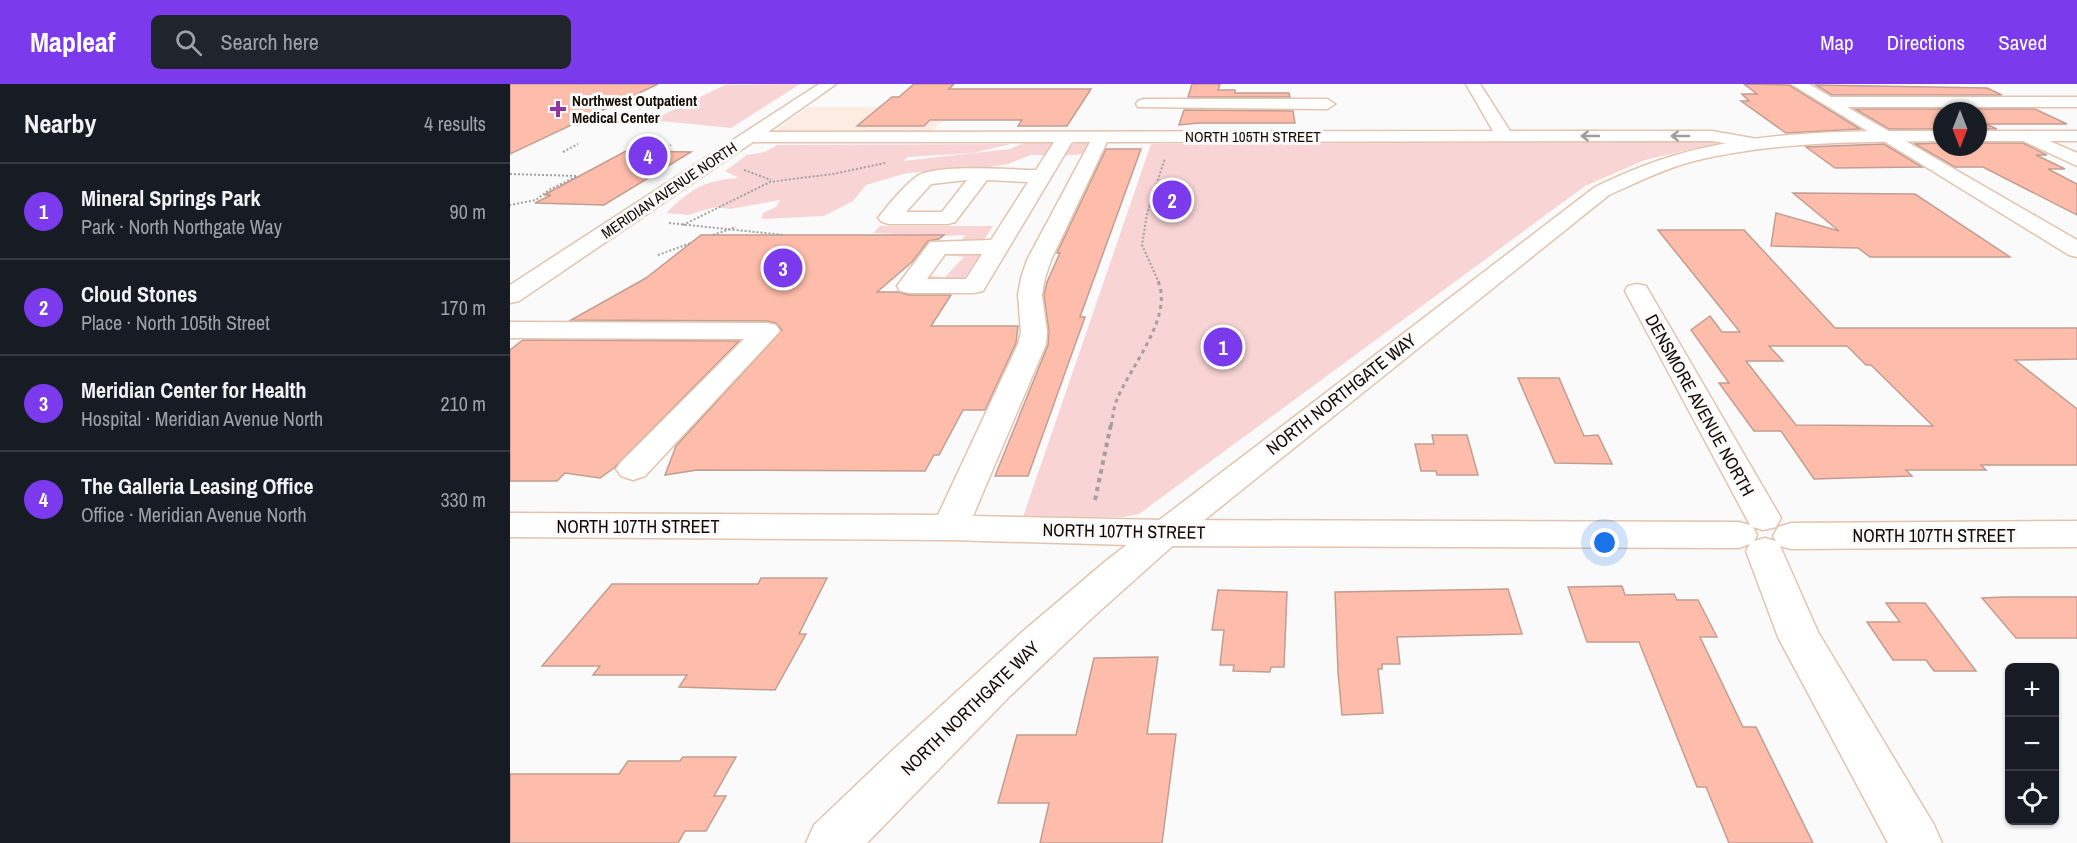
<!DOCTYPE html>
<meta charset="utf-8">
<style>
:root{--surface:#171b24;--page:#20242c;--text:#f1f3f6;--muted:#9ea1a6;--line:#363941;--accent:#7c3aed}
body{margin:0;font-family:"Archivo Narrow",sans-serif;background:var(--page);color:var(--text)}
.controls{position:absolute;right:18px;bottom:18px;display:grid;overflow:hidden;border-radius:9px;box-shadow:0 2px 4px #0004}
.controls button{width:54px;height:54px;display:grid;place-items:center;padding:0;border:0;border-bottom:2px solid var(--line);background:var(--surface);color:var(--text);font:30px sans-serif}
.compass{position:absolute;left:1423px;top:18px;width:54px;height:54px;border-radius:50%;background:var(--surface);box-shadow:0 2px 4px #0004;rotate:180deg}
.you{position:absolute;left:1095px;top:459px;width:21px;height:21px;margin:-15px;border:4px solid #fff;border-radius:50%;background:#1a73e8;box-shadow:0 0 0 9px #1a73e833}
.badge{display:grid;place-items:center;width:39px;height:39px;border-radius:50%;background:var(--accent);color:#fff;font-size:20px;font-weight:700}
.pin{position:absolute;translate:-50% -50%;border:3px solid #fff;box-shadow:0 2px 6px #0006}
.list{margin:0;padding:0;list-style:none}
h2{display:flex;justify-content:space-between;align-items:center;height:78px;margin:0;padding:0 24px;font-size:26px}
h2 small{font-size:20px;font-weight:400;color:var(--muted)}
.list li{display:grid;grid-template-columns:39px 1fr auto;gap:18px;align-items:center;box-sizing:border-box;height:96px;padding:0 24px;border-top:2px solid var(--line)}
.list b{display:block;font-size:22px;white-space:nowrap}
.list p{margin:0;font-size:20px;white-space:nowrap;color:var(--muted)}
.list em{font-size:20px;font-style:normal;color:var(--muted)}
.icon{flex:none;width:33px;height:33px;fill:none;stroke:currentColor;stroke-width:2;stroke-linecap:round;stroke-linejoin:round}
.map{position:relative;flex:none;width:1567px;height:759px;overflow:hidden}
header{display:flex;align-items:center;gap:36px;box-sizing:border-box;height:84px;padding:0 30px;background:var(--accent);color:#fff}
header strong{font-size:28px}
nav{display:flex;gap:33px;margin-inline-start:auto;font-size:21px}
.search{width:420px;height:54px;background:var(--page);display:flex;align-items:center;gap:15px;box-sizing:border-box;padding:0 21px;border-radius:9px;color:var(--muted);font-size:22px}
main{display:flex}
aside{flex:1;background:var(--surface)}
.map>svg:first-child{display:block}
</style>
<header>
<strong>Mapleaf</strong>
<div class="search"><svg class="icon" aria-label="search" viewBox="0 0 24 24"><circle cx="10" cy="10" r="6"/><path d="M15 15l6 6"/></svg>Search here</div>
<nav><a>Map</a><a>Directions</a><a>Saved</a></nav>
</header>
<main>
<aside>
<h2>Nearby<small>4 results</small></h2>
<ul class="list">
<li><span class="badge">1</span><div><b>Mineral Springs Park</b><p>Park · North Northgate Way</p></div><em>90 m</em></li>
<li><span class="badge">2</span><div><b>Cloud Stones</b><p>Place · North 105th Street</p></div><em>170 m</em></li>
<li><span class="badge">3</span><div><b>Meridian Center for Health</b><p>Hospital · Meridian Avenue North</p></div><em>210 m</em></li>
<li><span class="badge">4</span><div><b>The Galleria Leasing Office</b><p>Office · Meridian Avenue North</p></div><em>330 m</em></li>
</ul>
</aside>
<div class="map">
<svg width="1567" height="759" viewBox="0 0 1567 759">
<rect width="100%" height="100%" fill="#fafafa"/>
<polygon fill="#fcece1" points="299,23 447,23 421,48 263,48"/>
<g fill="#f8d4d4">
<polygon points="290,0 221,44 142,36 215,1"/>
<polygon points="1162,55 1199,56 1209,59 1135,76 1075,102 629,430 613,433 513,433 641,60 1131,58"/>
<path d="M 521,56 C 532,56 540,58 550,60 C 566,63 569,53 588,62 L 585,67 L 567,71 L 521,71 L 498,80 L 467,85 L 397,89 L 356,101 L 343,117 L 314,132 L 252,135 L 253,129 L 266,123 L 270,116 L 220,125 L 205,123 L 178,131 L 156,129 C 181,105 194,96 229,94 L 215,87 L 237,71 L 255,68 L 267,61 L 501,60 L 462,69 L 398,73 L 393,77 L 500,65 Z"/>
<polygon points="370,142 483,142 474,156 452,156 455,151 432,152 363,149"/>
<polygon points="436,169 471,169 454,195 418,195 419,192 435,193 454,173 434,171"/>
</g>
<g fill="#febdaa" stroke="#c29d92" stroke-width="1.5" fill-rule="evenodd">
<polygon points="0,0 148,0 0,70"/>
<polygon points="404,0 444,0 439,5 581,5 557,42 508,42 512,36 420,36 414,42 347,42 382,13 389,13"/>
<polygon points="682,0 710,0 708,6 725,6 725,9 779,9 780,13 678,13"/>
<polygon points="1234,0 1279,1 1350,45 1276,49 1231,17 1239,17 1232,10 1247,10"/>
<polygon points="1306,1 1477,4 1492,11 1322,11"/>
<polygon points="1345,25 1525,25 1557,40 1476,40 1487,45 1468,45 1468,27 1432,27 1432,45 1379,45"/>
<polygon points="674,26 783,27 785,39 689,39 669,41"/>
<polygon points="1432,59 1432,63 1468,63 1468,59 1513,59 1537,71 1526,71 1555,85 1538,85 1567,100 1567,131 1473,83 1445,83 1405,60"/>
<polygon points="1374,60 1412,83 1325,84 1296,63"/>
<polygon points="596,65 631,65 570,233 575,233 518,392 485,392 538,261 539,248 534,211 537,198 550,169 547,169"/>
<polygon points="116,67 181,68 94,121 25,119 41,111 34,111"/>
<polygon points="1283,109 1405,110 1500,173 1360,173 1348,164 1261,162 1266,129 1329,147"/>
<path d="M 1148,146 L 1234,146 L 1325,244 L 1567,244 L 1567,275 L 1505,276 L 1567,325 L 1567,381 L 1471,381 L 1476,386 L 1396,386 L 1402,392 L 1304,395 L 1271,347 L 1244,347 L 1209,299 L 1219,299 L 1181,246 L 1200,232 L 1212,248 L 1230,248 ZM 1259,262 L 1337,262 L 1356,281 L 1361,281 L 1423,342 L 1286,341 L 1236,277 L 1273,277 Z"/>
<polygon points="191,151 434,151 429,155 418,157 402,178 367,208 388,208 399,211 441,211 421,242 508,242 506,259 475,326 453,326 429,371 424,371 415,387 187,386 155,391 166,362 272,246 266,239 257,237 61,236 136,194"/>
<polygon points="13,256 229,257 104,384 90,394 55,389 47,397 0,397 0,266"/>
<polygon points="1008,294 1049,294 1074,352 1088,351 1102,380 1045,379"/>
<polygon points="922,351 957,351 968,391 927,391 926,387 911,387 905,360 924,360"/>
<polygon points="251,494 317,494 289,550 296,550 265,606 169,603 177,591 83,591 90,582 32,582 102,500 248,500"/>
<polygon points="1112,502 1115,511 1164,510 1167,516 1188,516 1207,553 1190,553 1233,643 1246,643 1303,759 1219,759 1196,703 1187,703 1129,558 1077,558 1058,503"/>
<polygon points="998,505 1012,550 887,553 890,580 872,580 872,585 868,585 873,629 832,631 828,588 825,508"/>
<polygon points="708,506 777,508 774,583 761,583 760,588 723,587 724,581 710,581 714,546 702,546"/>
<polygon points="1495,513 1567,513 1567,554 1506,554 1472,514"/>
<polygon points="1376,519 1415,519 1466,587 1424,587 1416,576 1383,576 1357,538 1390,538"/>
<polygon points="648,573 637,650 666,650 652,759 530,759 539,719 488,719 507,651 566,651 584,574"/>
<polygon points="173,673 226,673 204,712 216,712 196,747 175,747 168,759 0,759 0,690 109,690 118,677 170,677"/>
</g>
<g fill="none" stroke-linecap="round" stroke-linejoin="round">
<defs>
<g id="minor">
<path d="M 309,0 L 326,0 L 258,48 L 983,47 L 956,0 L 970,0 L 1000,47 L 1202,47 L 1253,56 L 1256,60 L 1253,64 L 1247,65 L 1202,57 L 597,58 L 541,176 L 535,194 L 532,211 L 537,248 L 536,260 L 463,432 L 654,436 L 1229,438 L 1240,441 L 1115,207 L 1118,202 L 1127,200 L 1136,202 L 1271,434 L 1266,443 L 1253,446 L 1243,443 L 1247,451 L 1244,457 L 1255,454 L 1266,457 L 1263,452 L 1268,443 L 1281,439 L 1567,437 L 1567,463 L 1281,465 L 1270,462 L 1308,548 L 1424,741 L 1432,759 L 1378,759 L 1268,553 L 1236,467 L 1240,460 L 1229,464 L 654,462 L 440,456 L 0,453 L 0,429 L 428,431 L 508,260 L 511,248 L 508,211 L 511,194 L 517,176 L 580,58 L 562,58 L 473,207 L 464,209 L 399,209 L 390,207 L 387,202 L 420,158 L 481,156 L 518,98 L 477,96 L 445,138 L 438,140 L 379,140 L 372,138 L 368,134 C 378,121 393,103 406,93 C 425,79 500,86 526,86 L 544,58 L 243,58 L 9,217 L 0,219 L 0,201 ZM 457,96 L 432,128 L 396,128 L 421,100 ZM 435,170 L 472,170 L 456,195 L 417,195 Z"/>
<polygon points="1281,0 1299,0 1321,13 1567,13 1567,23 1337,23 1567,156 1567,173 1559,171"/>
<polygon points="634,15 817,15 825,20 817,25 628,23 626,20 628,17"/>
<polygon points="1517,47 1567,69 1567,82 1511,56 1508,52 1511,48"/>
<polygon points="0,238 257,239 266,241 270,247 135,392 123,396 111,392 106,385 111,378 234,255 0,254"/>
</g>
<g id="major">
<path d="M 1432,47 L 1432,57 C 1348,58 1262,57 1180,78 C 1152,86 1125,99 1099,111 L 667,458 L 582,534 L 499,613 L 357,759 L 296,759 L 304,741 L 385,664 L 511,549 L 597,476 L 1085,103 C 1112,90 1138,79 1166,71 C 1252,46 1343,47 1432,47 Z"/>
<rect x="1468" y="47" width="99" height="10"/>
</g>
</defs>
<use href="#minor" stroke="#e3c3ad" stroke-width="3"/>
<use href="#major" stroke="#e3c3ad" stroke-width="3"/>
<g stroke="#a4a09e" stroke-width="2" stroke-dasharray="2 2" stroke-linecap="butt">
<polyline points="53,68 68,60"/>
<polyline points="146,69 161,61"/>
<polyline points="234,86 261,96"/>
<polyline points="0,90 67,92 39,106 26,116 0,121"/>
<polyline points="159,139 274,151"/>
<polyline points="173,141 260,98 323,90 375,79"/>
<polyline points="203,151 226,143"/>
<polyline points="148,171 181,159"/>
<polyline points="649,199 632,161 637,130 655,74"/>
</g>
<path stroke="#a4a09e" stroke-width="3" stroke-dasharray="4 4" stroke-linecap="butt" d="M 601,342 C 603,334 603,326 606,318 C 618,285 664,234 648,197"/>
<polyline stroke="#a4a09e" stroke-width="4" stroke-dasharray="4.5 4.5" stroke-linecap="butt" points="585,416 601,340"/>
<use href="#minor" fill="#fff" fill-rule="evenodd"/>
<use href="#major" fill="#fff" fill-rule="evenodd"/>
</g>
<defs><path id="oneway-shaft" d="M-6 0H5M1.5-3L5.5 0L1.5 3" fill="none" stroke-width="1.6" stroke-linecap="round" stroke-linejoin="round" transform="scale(1.5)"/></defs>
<g stroke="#a19d9b">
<use href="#oneway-shaft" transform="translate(1080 52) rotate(180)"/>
<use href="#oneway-shaft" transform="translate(1170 52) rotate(180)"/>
</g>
<path fill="#9037a3" stroke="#fafafa" stroke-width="2" d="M45 16h6v6h6v6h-6v6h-6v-6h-6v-6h6z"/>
<g text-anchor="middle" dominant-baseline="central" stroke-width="6" stroke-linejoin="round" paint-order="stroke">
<g font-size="15" font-weight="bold" fill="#140a04" stroke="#fafafa" text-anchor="start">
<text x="62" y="16">Northwest Outpatient<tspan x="62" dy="17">Medical Center</tspan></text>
</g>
<g font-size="15" fill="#140a04" stroke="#fafafa">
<text x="743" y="52">NORTH 105TH STREET</text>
<text transform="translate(159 106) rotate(-34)">MERIDIAN AVENUE NORTH</text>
</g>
<g font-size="18" fill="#140a04" stroke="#fafafa">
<text transform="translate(831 310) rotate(-38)">NORTH NORTHGATE WAY</text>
<text transform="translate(1190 321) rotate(61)">DENSMORE AVENUE NORTH</text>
<text x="128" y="442">NORTH 107TH STREET</text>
<text transform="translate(614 447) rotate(1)">NORTH 107TH STREET</text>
<text x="1424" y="451">NORTH 107TH STREET</text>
<text transform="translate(460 624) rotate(-44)">NORTH NORTHGATE WAY</text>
</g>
</g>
</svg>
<div class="controls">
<button>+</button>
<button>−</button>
<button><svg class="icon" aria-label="locate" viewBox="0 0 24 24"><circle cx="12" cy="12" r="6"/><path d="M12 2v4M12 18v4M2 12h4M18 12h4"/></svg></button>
</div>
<svg class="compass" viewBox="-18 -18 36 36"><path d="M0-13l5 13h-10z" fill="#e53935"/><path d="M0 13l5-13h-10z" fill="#9ea1a6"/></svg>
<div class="you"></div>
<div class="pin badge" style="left:713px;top:263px">1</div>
<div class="pin badge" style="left:662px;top:116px">2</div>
<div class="pin badge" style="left:273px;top:184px">3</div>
<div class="pin badge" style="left:138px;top:72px">4</div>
</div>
</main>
